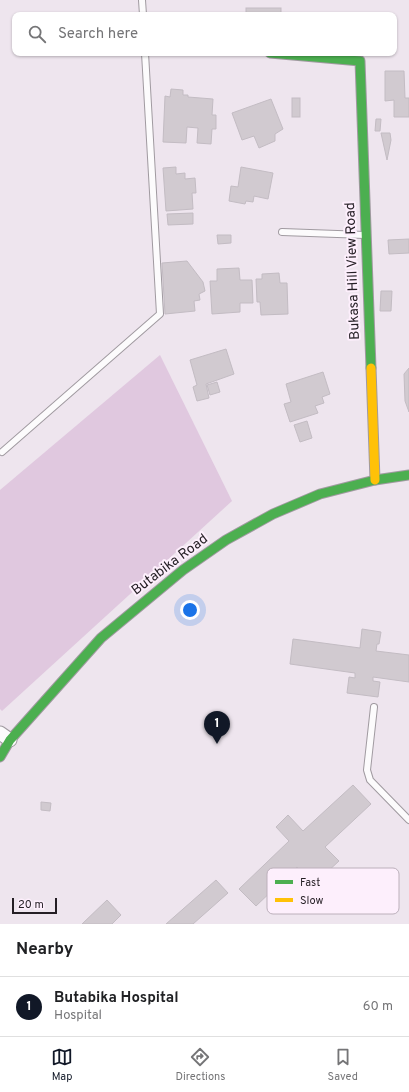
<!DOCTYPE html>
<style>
:root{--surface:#fff;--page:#f2f2f2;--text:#202124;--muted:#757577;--line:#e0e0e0;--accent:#111827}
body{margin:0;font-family:Overpass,sans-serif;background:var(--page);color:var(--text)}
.scale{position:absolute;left:12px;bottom:10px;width:45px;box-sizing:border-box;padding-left:4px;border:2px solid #241e24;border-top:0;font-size:11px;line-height:14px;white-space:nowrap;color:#241e24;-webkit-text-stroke:3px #fdeffc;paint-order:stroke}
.you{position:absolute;left:190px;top:610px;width:14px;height:14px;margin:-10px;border:3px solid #fff;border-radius:50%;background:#1a73e8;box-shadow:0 0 0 6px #1a73e833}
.badge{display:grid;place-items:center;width:26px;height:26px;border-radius:50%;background:var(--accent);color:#fff;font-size:13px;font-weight:700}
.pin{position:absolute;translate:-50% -33px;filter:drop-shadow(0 1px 2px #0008)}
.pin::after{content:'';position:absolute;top:21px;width:14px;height:12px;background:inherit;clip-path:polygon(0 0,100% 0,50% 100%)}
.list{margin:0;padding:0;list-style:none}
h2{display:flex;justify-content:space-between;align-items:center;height:52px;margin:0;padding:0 16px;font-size:17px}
h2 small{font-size:13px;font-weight:400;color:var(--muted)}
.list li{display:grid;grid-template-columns:26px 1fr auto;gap:12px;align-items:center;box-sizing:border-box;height:60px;padding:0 16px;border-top:1px solid var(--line)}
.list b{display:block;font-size:15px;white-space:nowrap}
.list p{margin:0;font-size:13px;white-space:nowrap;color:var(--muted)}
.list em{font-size:13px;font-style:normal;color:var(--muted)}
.icon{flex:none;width:22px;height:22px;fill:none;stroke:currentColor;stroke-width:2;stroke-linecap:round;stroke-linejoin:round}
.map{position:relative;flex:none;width:409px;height:924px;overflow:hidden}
.search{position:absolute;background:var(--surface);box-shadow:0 1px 3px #0004;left:12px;right:12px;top:12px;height:44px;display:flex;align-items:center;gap:10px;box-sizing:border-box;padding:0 14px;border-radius:8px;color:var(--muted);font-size:15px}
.sheet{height:112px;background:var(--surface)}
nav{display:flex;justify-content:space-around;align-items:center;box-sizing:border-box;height:56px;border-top:1px solid var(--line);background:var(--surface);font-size:11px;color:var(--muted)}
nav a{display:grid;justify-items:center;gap:2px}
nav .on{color:var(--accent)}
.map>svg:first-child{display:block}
</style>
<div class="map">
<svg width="409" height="924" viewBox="0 0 409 924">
<rect width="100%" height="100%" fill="#eee5ee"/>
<polygon fill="#e0c8df" points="160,355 232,501 2,711 0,709 0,490"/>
<g fill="#d1cad0" stroke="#c3bcc3">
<rect x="246" y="8" width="35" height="7"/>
<polygon points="385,71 404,71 405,98 409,98 409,117 394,117 394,100 385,101"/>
<polygon points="171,89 183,90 183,95 188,95 188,97 213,99 212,115 216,115 216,129 212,129 211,144 197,143 198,128 187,127 186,143 163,142 165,96 170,97"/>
<rect x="292" y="98" width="8" height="19"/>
<polygon points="271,99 283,129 275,134 275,141 259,148 254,136 242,140 232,113"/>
<polygon points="376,119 381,119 380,131 375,131"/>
<polygon points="381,133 390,133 391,140 387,160"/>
<polygon points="176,167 176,174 185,173 185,179 195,178 196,193 192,193 193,209 166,211 163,168"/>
<polygon points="241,167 273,173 268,199 254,196 253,202 246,201 245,204 229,201 231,186 238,187"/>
<polygon points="193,213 193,224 168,225 167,214"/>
<polygon points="217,235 231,235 231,243 218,244"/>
<polygon points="409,239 409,253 389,254 388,240"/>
<polygon points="187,261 203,282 205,291 199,294 200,300 194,301 195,311 165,314 162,263"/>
<polygon points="239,268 240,280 252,280 253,303 240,303 240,312 212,314 210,281 217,281 217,269"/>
<polygon points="279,273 280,283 287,283 288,314 261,315 260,302 257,302 256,279 262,279 262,274"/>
<polygon points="381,291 392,291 391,311 380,311"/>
<polygon points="226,349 234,374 206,384 209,398 197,401 193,387 197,385 190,360"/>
<polygon points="409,368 409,412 405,401 404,374"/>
<polygon points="323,372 330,394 322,397 324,403 315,406 318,413 290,422 284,404 291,402 286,384"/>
<polygon points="217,382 220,392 210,395 207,385"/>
<polygon points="307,421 312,438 300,442 294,425"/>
<polygon points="362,629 381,632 379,644 377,644 376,651 409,655 409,682 373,677 373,681 380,682 378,697 347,693 349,677 355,678 355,673 290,664 293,639 360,648"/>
<polygon points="353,785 371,804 325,847 339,861 313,885 297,867 256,906 239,889 289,841 276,827 288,815 303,831"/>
<polygon points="41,802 51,803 50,811 41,810"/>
<polygon points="216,880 228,893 193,924 166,924"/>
<polygon points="107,900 121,915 112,924 82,924"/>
</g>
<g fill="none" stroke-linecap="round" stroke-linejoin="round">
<defs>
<g id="lane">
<polyline points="142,0 143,15"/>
<polyline points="282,232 365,235"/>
<polyline points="2,452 160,314 145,53"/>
<polyline points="374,707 367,770 370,780 409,820"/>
</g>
<polyline id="street" points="0,733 10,740"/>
<g id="fast">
<polyline points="270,53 360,61 371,368"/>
<polyline points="0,757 10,740 101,638 183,570 226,540 273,514 320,494 375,480 409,475"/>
</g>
<polyline id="slow" points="371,368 375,480"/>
</defs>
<use href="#lane" stroke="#a09aa0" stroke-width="8"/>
<use href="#street" stroke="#a09aa0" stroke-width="15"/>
<use href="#fast" stroke="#a09aa0" stroke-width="11"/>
<use href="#slow" stroke="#a09aa0" stroke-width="11"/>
<use href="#lane" stroke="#fcfbfc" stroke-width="6"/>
<use href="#street" stroke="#fcfbfc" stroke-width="13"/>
<use href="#fast" stroke="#4caf50" stroke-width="9"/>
<use href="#slow" stroke="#ffc107" stroke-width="9"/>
</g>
<g text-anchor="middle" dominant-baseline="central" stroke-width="4" stroke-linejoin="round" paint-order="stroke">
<g font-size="14" fill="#241e24" stroke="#fdeffc">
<text transform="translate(353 271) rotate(-92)">Bukasa Hill View Road</text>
<text transform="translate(170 565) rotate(-37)">Butabika Road</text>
</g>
</g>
<rect x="267" y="868" width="132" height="46" rx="6" fill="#fdeffc" stroke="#bcb0bb" stroke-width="1"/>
<rect x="275" y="880" width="18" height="4" fill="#4caf50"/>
<rect x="275" y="898" width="18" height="4" fill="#ffc107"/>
<g font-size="11" fill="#241e24">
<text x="300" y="886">Fast</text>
<text x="300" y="904">Slow</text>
</g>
</svg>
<div class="scale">20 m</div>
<div class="you"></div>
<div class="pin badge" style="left:217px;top:744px">1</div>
<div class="search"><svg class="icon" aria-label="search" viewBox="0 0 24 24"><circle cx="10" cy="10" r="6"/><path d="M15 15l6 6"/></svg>Search here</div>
</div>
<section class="sheet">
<h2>Nearby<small></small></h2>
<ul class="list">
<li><span class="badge">1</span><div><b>Butabika Hospital</b><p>Hospital</p></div><em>60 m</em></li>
</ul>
</section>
<nav>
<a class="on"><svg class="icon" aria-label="map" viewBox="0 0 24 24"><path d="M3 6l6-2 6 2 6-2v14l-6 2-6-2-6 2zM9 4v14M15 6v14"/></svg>Map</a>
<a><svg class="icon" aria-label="directions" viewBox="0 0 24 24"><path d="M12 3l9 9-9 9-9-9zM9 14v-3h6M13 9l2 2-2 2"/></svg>Directions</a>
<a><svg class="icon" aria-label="saved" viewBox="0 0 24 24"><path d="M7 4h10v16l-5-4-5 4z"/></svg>Saved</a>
</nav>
